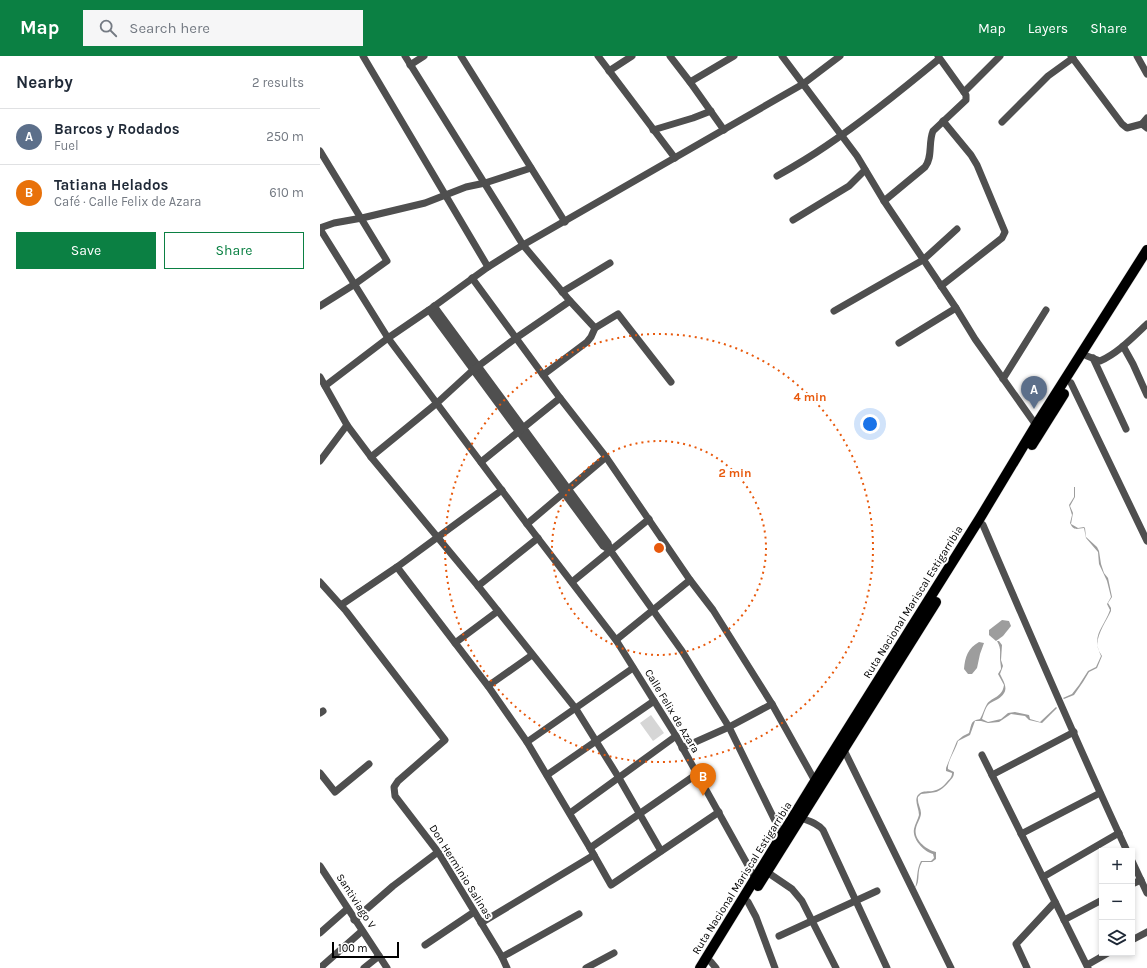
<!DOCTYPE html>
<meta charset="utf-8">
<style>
:root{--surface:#fff;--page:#f6f6f7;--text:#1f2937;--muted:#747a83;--line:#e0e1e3;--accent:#0b8043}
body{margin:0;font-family:Karla,sans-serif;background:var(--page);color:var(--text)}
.controls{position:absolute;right:12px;bottom:12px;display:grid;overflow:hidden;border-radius:0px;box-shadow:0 2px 6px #0003}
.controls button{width:36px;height:36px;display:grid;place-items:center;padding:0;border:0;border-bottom:1px solid var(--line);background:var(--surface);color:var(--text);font:20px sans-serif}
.scale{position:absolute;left:12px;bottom:10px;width:67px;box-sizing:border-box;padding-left:4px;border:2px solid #000;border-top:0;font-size:11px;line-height:14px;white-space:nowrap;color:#000;-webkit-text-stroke:3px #fff;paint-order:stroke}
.you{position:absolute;left:550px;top:368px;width:14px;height:14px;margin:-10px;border:3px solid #fff;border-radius:50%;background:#1a73e8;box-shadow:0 0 0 6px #1a73e833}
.badge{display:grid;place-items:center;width:26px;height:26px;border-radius:50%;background:var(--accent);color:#fff;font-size:13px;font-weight:700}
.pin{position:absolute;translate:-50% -33px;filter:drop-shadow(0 1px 2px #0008)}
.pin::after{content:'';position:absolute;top:21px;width:14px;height:12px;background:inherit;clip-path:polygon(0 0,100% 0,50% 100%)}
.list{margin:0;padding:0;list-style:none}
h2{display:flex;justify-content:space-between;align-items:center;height:52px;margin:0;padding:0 16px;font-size:17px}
h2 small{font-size:13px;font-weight:400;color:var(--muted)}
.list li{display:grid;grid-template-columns:26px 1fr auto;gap:12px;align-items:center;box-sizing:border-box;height:56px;padding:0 16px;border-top:1px solid var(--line)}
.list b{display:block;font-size:15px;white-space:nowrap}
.list p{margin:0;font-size:13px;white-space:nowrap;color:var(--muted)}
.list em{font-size:13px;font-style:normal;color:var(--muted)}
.actions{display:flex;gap:8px;padding:12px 16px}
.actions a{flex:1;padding:9px 0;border:1px solid var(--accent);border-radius:0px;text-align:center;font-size:14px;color:var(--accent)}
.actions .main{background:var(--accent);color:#fff}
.icon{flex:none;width:22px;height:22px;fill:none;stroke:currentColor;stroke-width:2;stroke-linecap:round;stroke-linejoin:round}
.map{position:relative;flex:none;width:827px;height:912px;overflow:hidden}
header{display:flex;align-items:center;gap:24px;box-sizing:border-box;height:56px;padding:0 20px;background:var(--accent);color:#fff}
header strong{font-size:19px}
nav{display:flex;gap:22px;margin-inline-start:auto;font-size:14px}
.search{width:280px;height:36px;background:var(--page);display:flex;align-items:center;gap:10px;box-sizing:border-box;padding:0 14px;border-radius:0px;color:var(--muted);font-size:15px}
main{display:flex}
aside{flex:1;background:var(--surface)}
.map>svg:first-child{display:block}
</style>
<header>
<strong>Map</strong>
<div class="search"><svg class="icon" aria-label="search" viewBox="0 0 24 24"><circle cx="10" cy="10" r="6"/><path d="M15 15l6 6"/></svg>Search here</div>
<nav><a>Map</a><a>Layers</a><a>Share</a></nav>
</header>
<main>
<aside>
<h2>Nearby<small>2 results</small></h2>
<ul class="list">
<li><span class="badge" style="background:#5c6f8a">A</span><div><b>Barcos y Rodados</b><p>Fuel</p></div><em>250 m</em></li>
<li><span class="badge" style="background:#e8710a">B</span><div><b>Tatiana Helados</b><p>Café · Calle Felix de Azara</p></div><em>610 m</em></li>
</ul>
<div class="actions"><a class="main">Save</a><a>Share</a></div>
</aside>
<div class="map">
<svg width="827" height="912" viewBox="0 0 827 912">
<rect width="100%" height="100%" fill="#fff"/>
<polygon fill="#d6d6d6" points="331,659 344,677 333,685 320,667"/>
<g fill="#9d9d9d">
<path d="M 754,431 L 755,431 L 755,441 L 750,450 L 753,457 L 751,468 L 758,472 L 764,471 L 765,472 L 766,481 L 777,491 L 779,495 L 781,508 L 784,517 L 788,522 L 792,541 L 788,547 L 791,552 L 791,555 C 786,566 773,583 779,595 C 780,597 781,598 782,600 L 777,612 L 769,616 L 763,626 L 754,639 L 744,643 L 743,642 L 752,638 L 759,629 L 768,615 L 776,611 L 781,600 C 771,579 783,573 790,554 L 787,548 L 791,541 L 787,525 L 779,508 L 778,496 L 766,482 L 764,472 C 758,472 754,476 750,467 L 752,459 L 749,449 L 754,441 Z"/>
<polygon points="682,564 689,565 691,570 683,580 676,585 669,579 669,574"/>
<path d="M 677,585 L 679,585 L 682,589 L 681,604 L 683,610 L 680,618 C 685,628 690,635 678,643 C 675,645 671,646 669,648 C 665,652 664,658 662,663 L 668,666 L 681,663 L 688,657 L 695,656 L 709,659 L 710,663 L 720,666 L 736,651 L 737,652 L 722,667 L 709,664 L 705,660 L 691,658 L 679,666 L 668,667 L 661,665 L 655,665 L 650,679 L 638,685 C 636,693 627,706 628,713 L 634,716 C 634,722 631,723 628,727 C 618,738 615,736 601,738 L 598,741 C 597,747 601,752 601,757 C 601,762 597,767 596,772 C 593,783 606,794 616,796 L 616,803 L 612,806 L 602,806 C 596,816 601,825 595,832 C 598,824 596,814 601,805 L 611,805 L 614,802 L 613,798 C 604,796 592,783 594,773 C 595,768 598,763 599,759 C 599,752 593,743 599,738 C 606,732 615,740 626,727 C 629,723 632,722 632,717 L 626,715 L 626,712 L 637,685 L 643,680 L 649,677 C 652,668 650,665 660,663 C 663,658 664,653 667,648 C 673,640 682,642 684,629 L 678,618 L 681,613 C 681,609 680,606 680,602 C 680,595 681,592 677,585 Z"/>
<path d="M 659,586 L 664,587 L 660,598 L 657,612 L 652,618 L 648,618 L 644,613 C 645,601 648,592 659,586 Z"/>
</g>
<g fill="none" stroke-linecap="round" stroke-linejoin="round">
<defs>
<g id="highway">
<polyline points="712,389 744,338"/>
<polyline points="438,830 616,546"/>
<polyline points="380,912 495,725 660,462 716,369 827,194"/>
</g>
</defs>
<use href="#highway" stroke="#dbdbdb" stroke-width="11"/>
<g stroke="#4f4f4f" stroke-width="7">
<polyline points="43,0 168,211"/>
<polyline points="85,0 203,189 250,245 275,272"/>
<polyline points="141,0 245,166"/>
<polyline points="278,0 355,102"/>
<polyline points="350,0 370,26 404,74"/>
<polyline points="462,0 537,100 564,145 636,252 655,283 718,372"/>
<polyline points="751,0 802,68 807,72 822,68 827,72"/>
<polyline points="817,0 827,18"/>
<polyline points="90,9 104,0"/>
<polyline points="289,15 312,0"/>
<polyline points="370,26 414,0"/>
<polyline points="644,36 680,0"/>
<polyline points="682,66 728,20 753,2"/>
<polyline points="822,68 827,62"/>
<polyline points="333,74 373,62 391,55"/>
<polyline points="0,95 67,205 35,228 0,250"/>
<path d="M 457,120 C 473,111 490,101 506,90 C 546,63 583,33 619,3"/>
<path d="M 564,145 L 605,111 C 613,101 608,87 613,75 L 646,44 L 646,39 L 618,0"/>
<polyline points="473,164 529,130 545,114"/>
<polyline points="0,172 14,167 42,162 105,147 146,131 165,127 211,112"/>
<polyline points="0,173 68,282 207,468 296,584 356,680 435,822"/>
<polyline points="152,222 240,342 286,401 370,524 393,554 452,648 495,725"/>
<polyline points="621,230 682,182 685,176 657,109 651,99 623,65"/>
<polyline points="242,236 290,207"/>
<polyline points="109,254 283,490 290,494 288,487 114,250"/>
<polyline points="514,255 603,204 637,173"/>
<polyline points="579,287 636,252"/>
<polyline points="803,290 813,308 827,339"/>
<path d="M 767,300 L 780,305 C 798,297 812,282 827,268"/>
<polyline points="773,302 806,373"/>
<polyline points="223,319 267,286 271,281 275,272 298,258 351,326"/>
<polyline points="0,321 27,369 51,401 158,530 256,653 299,722 341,795"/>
<polyline points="683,323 726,254"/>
<polyline points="751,327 827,485"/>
<polyline points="5,330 68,282 109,254 168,211 203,189 483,28 520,0"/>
<polyline points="51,401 117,347 153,314 196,282 250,245"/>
<polyline points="0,405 27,369"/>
<polyline points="161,406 240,342"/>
<polyline points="207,468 286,401"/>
<path d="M 663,469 C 710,578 757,688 807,795"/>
<polyline points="290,494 362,595 409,671 462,779"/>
<polyline points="77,511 168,630 207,686 270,792 291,829 399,756"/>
<polyline points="0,526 26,555 125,684 78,725 74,731 75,740 118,796 182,901 187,912"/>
<polyline points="252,526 329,463"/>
<polyline points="158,530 218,482"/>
<polyline points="21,549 77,511 182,434"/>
<polyline points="296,584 370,524"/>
<polyline points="135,587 178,555"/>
<polyline points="168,630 212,599"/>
<polyline points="0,657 3,655"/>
<polyline points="207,686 313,612"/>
<polyline points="362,692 409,671 452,648"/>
<polyline points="524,694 631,912"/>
<polyline points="662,699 768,912"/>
<polyline points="0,717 15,736 49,708"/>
<polyline points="227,719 334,645"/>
<polyline points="672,719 754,676"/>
<polyline points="250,757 356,680"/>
<path d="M 481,762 C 489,765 497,767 503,774 L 567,912"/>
<polyline points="701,778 780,737"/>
<polyline points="270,792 377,718"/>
<polyline points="812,805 827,837"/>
<polyline points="0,810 67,912"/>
<polyline points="447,816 472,833 482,845 516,912"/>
<polyline points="723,821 799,777"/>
<polyline points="812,828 821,824"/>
<polyline points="428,846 436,861 455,912"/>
<polyline points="34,864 73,830 118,796"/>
<polyline points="744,864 782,844"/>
<polyline points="161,867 274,799"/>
<polyline points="0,877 27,853"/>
<polyline points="459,880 557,835"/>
<polyline points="812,884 827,876"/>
<polyline points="105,889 154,856"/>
<polyline points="182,901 259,858"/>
<polyline points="391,906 396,912"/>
<polyline points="767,909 788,897"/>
<polyline points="0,912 42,875"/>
<polyline points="44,912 59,900"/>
<polyline points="266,912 294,897"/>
<polyline points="707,912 696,888 735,846"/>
</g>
<use href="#highway" stroke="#000" stroke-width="10"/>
</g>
<g fill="none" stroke="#e8590c" stroke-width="2" stroke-dasharray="2 4">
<circle cx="339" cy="492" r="107"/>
<circle cx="339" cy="492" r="214"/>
</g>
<g text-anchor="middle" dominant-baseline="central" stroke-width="4" stroke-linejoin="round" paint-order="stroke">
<g font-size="11" fill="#000" stroke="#fff">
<text transform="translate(593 546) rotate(-58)">Ruta Nacional Mariscal Estigarribia</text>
<text transform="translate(352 655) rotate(59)">Calle Felix de Azara</text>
<text transform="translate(141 816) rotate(58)">Don Herminio Salinas</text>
<text transform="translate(422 822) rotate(-58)">Ruta Nacional Mariscal Estigarribia</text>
<text transform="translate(36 845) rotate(57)">Santiviago V</text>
</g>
</g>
<circle cx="339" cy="492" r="6" fill="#e8590c" stroke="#fff" stroke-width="2"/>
<g font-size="12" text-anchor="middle" font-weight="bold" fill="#e8590c" stroke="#fff" stroke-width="4" stroke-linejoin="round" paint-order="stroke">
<text x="490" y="345">4 min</text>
<text x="415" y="421">2 min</text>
</g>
</svg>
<div class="controls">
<button>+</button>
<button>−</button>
<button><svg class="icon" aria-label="layers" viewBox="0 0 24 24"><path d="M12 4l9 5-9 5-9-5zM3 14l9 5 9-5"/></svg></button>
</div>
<div class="scale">100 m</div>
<div class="you"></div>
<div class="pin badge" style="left:714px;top:353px;background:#5c6f8a">A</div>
<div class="pin badge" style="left:383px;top:740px;background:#e8710a">B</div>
</div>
</main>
